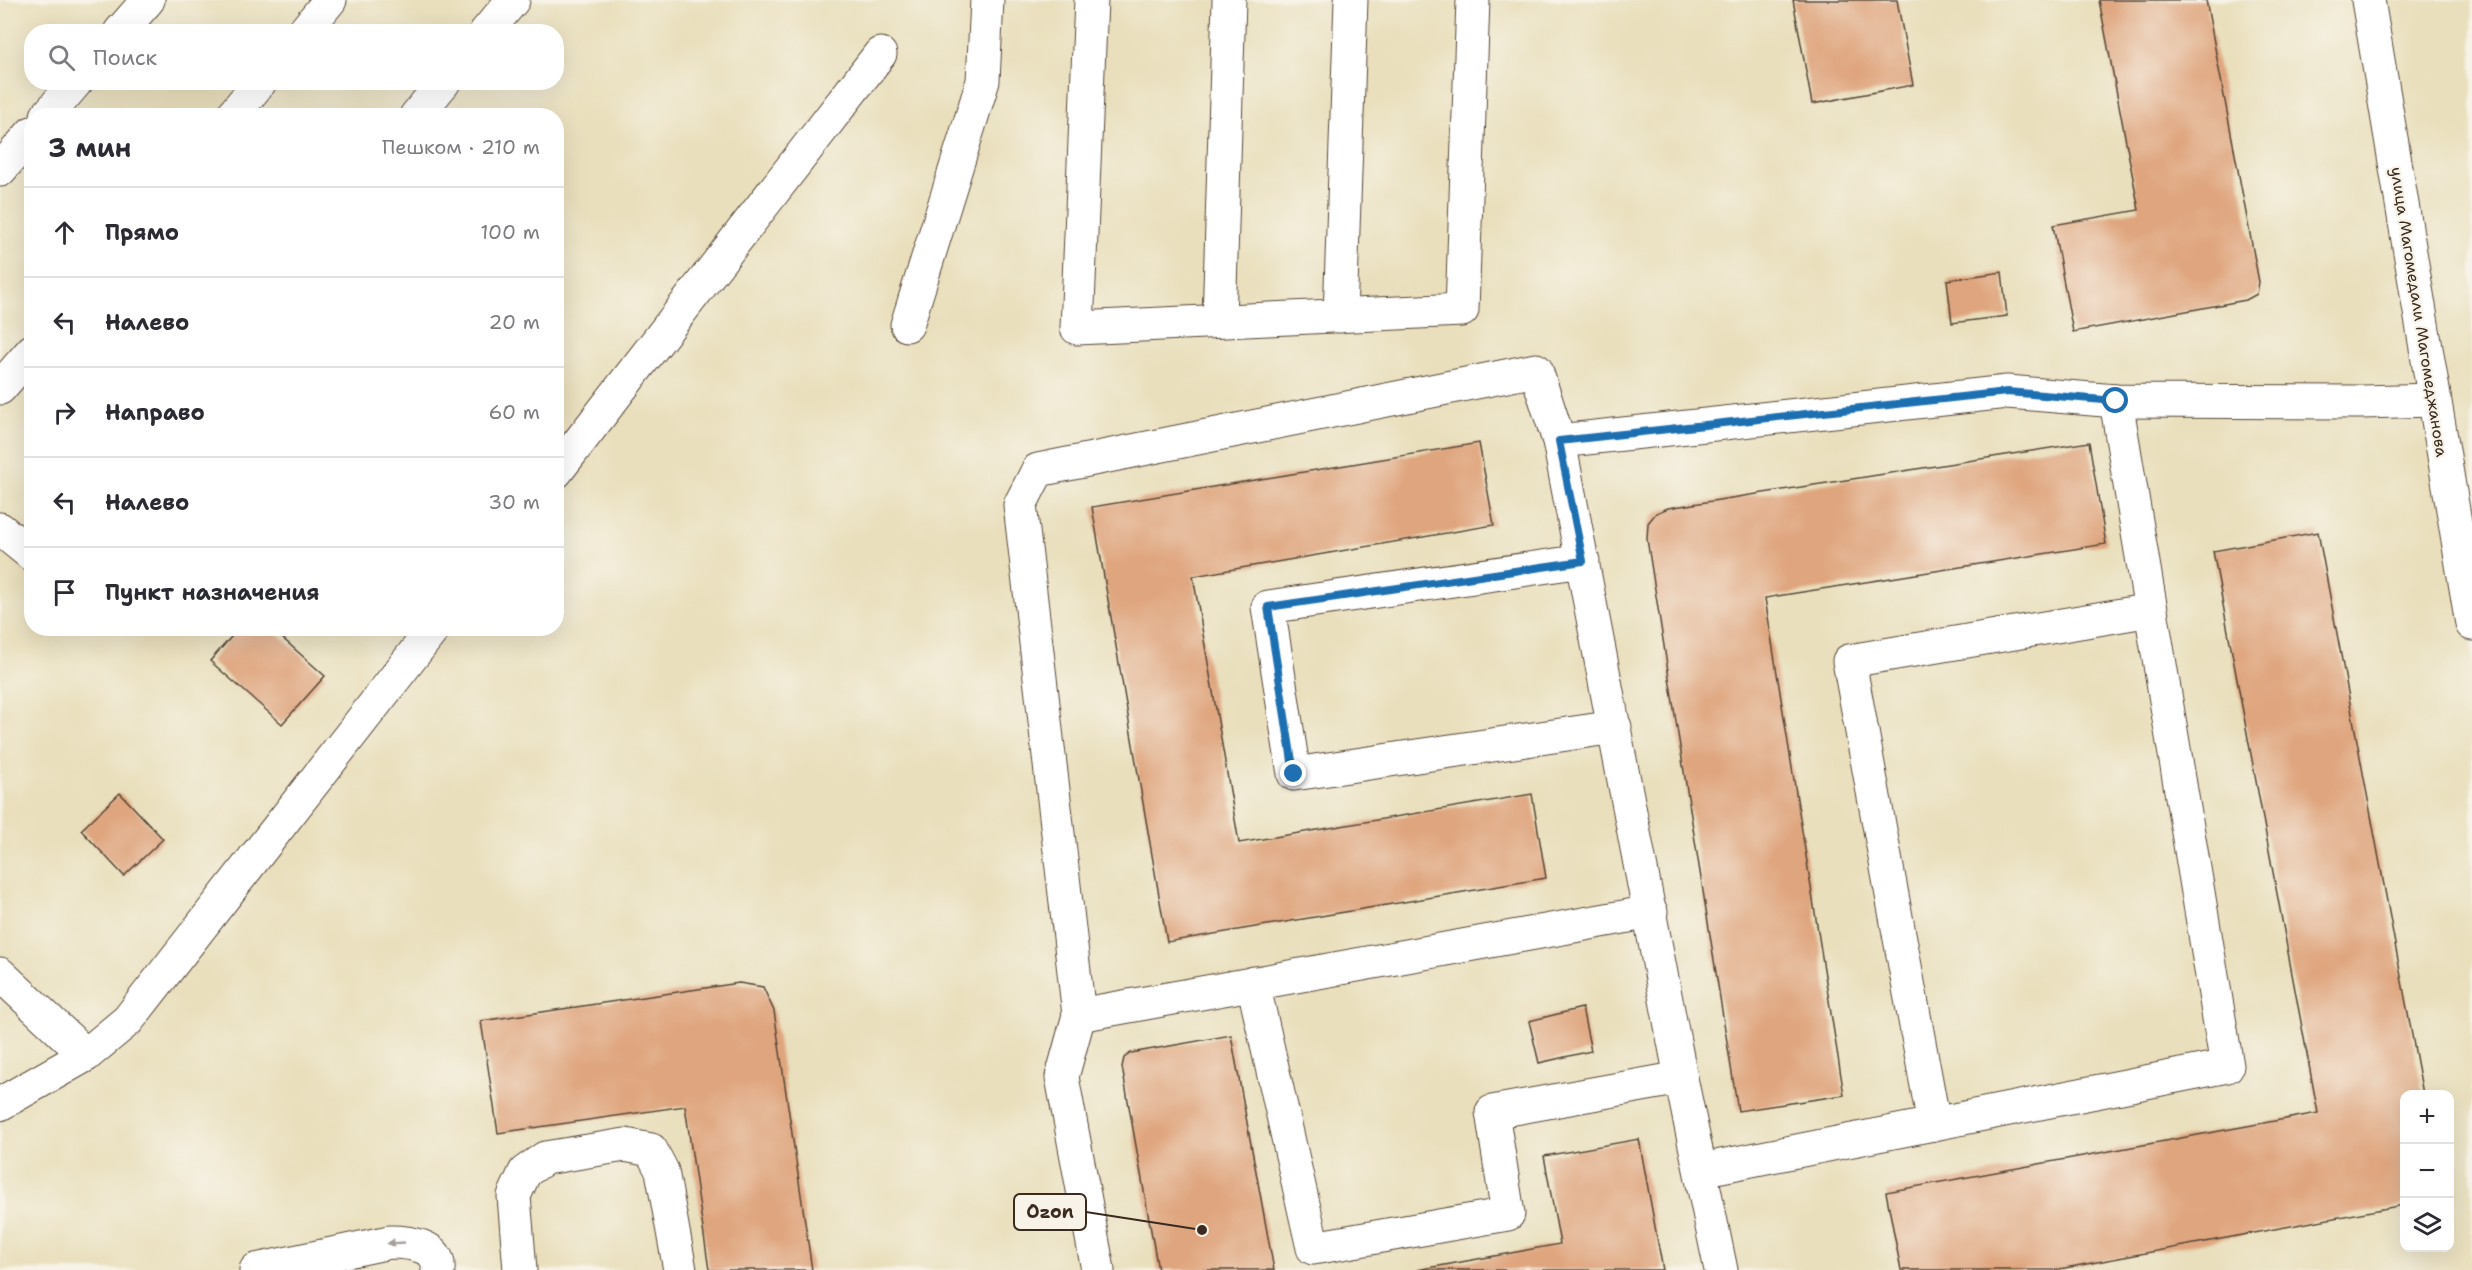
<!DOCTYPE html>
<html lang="ru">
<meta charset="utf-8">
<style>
:root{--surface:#fff;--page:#f2f2f3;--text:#2b2b33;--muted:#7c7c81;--line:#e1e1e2}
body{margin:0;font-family:"Shantell Sans",sans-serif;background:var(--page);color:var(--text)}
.controls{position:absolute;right:18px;bottom:18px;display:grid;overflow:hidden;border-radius:12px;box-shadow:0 6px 24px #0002}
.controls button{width:54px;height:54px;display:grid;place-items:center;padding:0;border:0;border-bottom:2px solid var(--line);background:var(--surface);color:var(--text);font:30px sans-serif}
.stop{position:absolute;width:18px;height:18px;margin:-14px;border:4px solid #1f6fb2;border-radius:50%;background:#fff}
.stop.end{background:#1f6fb2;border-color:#fff;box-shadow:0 2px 6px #0008}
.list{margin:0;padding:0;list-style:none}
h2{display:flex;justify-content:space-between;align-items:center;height:78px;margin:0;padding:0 24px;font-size:26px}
h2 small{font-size:20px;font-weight:400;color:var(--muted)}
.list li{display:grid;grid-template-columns:39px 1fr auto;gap:18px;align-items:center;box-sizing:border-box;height:90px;padding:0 24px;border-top:2px solid var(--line)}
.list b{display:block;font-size:22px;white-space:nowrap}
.list em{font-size:20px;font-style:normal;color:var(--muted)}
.icon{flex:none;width:33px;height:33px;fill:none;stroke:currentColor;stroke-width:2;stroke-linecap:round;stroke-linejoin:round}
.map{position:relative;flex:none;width:2472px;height:1270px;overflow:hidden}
.search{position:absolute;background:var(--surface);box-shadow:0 6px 24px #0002;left:24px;top:24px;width:540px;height:66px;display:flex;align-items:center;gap:15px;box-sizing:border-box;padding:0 21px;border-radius:24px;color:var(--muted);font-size:22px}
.panel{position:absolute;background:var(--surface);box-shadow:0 6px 24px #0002;left:24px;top:108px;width:540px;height:528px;border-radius:24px}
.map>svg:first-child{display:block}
</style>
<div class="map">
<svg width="2472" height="1270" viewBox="0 0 2472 1270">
<rect width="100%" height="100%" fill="#f7f3e8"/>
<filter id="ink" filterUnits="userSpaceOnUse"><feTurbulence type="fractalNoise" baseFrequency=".0167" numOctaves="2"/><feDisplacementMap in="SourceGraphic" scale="12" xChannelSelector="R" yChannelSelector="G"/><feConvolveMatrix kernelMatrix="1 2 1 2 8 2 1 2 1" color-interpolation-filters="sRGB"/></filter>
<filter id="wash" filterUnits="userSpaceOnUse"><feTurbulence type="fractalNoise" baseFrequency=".008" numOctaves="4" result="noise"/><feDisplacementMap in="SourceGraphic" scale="24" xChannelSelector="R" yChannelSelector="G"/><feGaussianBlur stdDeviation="1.35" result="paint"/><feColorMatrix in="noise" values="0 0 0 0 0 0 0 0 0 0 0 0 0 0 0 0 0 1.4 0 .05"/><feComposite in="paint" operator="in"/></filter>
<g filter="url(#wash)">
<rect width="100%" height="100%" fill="#e9dfbc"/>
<g id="blocks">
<g fill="#dfa57e">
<polygon points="1793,0 1897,0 1913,85 1812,104"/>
<polygon points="2099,0 2206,0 2259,282 2257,294 2246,300 2073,332 2053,225 2139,210"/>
<polygon points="2002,272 2007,316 1952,323 1947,280"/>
<polygon points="2089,442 2106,544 1765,598 1844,1095 1738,1111 1647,539 1648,523 1656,513 1668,508"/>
<polygon points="1479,443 1494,525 1193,576 1239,843 1532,794 1546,878 1167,942 1092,507"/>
<polygon points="2318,532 2423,1094 2404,1094 2404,1205 2054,1270 1901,1270 1886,1192 2318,1113 2213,551"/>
<polygon points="239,628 271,628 325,676 282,724 210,661"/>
<polygon points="120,793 163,839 124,876 81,830"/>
<polygon points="739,983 763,987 774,1011 812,1270 709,1270 685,1106 498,1133 481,1021"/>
<polygon points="1582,1008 1591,1051 1539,1063 1529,1021"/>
<polygon points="1231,1035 1274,1270 1158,1270 1122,1067 1124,1058 1131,1053"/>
<polygon points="1639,1139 1663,1270 1417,1270 1560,1244 1544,1156"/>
</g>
</g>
</g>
<g filter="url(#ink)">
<use href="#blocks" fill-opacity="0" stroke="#554536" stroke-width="1.5"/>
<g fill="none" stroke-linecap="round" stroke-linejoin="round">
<defs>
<g id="minor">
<polyline points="1091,0 1077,328 1462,310 1473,0"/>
<polyline points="2368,0 2472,624"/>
<polyline points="120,32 148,0"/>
<polyline points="304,32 330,0"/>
<polyline points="486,32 513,0"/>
<polyline points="47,116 76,82"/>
<polyline points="232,116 260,82"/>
<polyline points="416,116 444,82"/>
<polyline points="0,170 32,133"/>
<polyline points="1340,316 1351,0"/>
<polyline points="1219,321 1229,0"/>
<polyline points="907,325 983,81 987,0"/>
<polyline points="0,388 32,351"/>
<polyline points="1559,441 2007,392 2116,401 2363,402 2433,400"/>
<polyline points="556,472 880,54"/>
<polyline points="0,529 32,555"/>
<polyline points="1583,561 1268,607 1294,774 1615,727"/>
<polyline points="0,974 86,1055 0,1104"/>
<polyline points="1253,983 1313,1248 1508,1214 1492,1112 1681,1078"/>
<polyline points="1079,1015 1651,912"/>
<polyline points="86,1055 128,1020 434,628"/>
<polyline points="1934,1124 1849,661 2151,610"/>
<polyline points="1701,1170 2227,1066 2116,401"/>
<path d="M 256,1270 L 390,1242 C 408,1242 441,1245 438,1270"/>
<polyline points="520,1270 514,1196 525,1172 545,1158 625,1145 651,1150 662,1171 680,1270"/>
<polyline points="1098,1270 1062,1077 1079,1015 1020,505 1038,470 1536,370 1559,441 1681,1078 1721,1270"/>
</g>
</defs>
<use href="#minor" stroke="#554536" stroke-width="35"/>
<use href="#minor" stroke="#fff" stroke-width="33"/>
</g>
<defs><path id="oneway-solid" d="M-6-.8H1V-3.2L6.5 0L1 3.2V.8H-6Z" transform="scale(1.5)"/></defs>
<use fill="#a79f9a" href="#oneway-solid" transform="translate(396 1243) rotate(177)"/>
</g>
<g fill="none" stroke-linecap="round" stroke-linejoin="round" filter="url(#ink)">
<polyline stroke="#1f6fb2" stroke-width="8" points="1294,774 1268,607 1583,561 1559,441 2007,392 2116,401"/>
</g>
<g text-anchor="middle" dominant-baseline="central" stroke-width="4.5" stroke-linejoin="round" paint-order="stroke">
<g font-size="16" fill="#3b2a1e" stroke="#f7f3e8">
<text transform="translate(2419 312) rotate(81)">улица Магомедали Магомеджановa</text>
</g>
</g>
<path fill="none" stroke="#3b2a1e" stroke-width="2" d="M1202 1230L1086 1212"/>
<circle fill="#3b2a1e" stroke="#f7f3e8" stroke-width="2" cx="1202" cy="1230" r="6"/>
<rect fill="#f7f3e8" stroke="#3b2a1e" stroke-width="2" x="1014" y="1194" width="72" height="36" rx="6"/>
<g font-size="18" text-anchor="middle" font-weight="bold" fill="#3b2a1e">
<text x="1050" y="1218">Ozon</text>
</g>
</svg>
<div class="controls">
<button>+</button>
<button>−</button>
<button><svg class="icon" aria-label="layers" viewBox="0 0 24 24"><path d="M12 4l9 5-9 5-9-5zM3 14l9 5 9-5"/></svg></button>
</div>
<div class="stop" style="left:2116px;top:401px"></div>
<div class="stop end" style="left:1294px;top:774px"></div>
<div class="search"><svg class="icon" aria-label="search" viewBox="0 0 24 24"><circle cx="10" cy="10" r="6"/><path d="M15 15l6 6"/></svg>Поиск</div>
<section class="panel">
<h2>3 мин<small>Пешком · 210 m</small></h2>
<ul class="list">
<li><svg class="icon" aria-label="ahead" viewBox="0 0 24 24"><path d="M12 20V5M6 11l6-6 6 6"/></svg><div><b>Прямо</b></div><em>100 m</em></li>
<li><svg class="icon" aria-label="left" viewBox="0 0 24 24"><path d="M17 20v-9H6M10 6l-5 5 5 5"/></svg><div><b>Налево</b></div><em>20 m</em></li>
<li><svg class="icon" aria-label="right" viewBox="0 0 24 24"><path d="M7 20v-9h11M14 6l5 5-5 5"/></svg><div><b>Направо</b></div><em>60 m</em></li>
<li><svg class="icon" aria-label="left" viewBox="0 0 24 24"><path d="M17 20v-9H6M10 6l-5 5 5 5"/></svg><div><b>Налево</b></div><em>30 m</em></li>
<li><svg class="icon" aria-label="arrive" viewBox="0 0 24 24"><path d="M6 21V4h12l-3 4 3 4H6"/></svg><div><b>Пункт назначения</b></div></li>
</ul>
</section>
</div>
